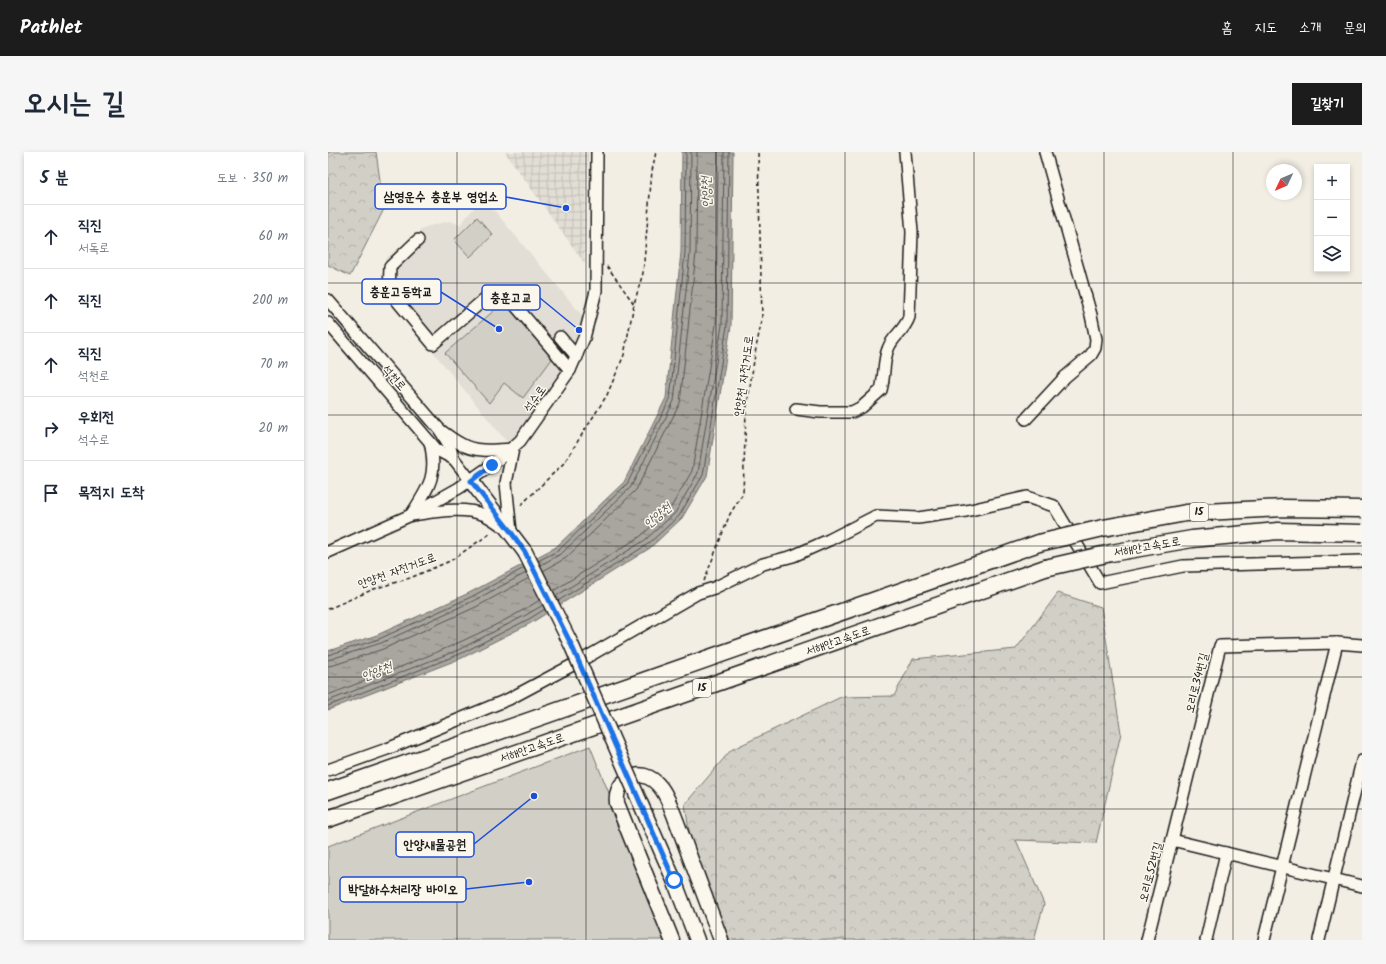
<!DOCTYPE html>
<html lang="ko">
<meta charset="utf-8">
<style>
:root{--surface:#fff;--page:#f6f6f7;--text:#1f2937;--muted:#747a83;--line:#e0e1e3;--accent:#1c1c1c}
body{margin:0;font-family:Kalam,"Poor Story",sans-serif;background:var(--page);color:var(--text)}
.controls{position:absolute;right:12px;top:12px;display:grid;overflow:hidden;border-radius:0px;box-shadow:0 2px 6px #0003}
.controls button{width:36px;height:36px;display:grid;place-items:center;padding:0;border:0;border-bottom:1px solid var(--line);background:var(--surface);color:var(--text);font:20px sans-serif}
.compass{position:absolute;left:938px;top:12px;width:36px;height:36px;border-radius:50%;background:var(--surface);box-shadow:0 2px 6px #0003;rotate:226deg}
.stop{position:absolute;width:12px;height:12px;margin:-9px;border:3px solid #1a73e8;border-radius:50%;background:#fff}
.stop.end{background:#1a73e8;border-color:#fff;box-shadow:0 1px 4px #0008}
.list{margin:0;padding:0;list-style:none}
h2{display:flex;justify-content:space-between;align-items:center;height:52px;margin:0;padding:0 16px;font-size:17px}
h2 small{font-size:13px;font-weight:400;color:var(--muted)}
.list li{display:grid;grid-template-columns:26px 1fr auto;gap:12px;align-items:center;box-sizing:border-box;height:64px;padding:0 16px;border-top:1px solid var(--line)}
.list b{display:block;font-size:15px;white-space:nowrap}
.list p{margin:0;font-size:13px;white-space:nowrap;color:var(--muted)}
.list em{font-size:13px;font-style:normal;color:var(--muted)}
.icon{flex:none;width:22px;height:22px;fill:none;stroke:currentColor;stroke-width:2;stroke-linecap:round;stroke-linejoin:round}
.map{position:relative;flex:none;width:1034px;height:788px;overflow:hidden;border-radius:0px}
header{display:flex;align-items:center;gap:24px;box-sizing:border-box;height:56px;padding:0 20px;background:var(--accent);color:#fff}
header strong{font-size:19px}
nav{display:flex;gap:22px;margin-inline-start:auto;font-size:14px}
.intro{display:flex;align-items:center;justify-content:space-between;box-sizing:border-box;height:96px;padding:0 24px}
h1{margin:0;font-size:28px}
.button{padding:10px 18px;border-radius:0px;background:var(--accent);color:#fff;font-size:14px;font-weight:700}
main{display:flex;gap:24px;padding:0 24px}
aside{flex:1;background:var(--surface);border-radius:0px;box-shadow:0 2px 6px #0003}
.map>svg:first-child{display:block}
</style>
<header>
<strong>Pathlet</strong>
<nav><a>홈</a><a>지도</a><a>소개</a><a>문의</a></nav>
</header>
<div class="intro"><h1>오시는 길</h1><a class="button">길찾기</a></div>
<main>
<aside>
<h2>5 분<small>도보 · 350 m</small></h2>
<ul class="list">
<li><svg class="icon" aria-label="ahead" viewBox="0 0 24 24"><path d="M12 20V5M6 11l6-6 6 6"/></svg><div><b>직진</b><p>서독로</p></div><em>60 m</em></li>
<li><svg class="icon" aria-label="ahead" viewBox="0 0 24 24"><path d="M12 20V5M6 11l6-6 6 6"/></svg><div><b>직진</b></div><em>200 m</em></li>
<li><svg class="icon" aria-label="ahead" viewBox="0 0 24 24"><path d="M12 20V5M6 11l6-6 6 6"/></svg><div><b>직진</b><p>석천로</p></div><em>70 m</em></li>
<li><svg class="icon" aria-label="right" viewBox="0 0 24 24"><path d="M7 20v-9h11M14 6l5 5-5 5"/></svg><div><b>우회전</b><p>석수로</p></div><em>20 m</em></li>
<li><svg class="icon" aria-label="arrive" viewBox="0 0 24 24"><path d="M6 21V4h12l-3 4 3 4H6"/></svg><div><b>목적지 도착</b></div></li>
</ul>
</aside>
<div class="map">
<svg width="1034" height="788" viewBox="0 0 1034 788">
<defs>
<pattern id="industrial-grid" width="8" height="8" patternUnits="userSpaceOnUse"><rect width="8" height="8" fill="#e2ded5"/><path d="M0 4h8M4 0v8" fill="none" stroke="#c1beb6"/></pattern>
<pattern id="forest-crowns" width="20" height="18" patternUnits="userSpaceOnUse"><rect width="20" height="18" fill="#d2cfc6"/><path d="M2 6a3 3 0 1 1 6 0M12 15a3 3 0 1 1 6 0" fill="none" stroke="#b4b1aa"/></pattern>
<pattern id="water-ripples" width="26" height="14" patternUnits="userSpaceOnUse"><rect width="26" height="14" fill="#a9a6a0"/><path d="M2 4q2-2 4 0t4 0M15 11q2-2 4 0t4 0" fill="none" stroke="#898682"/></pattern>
</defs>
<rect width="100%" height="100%" fill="#f2eee4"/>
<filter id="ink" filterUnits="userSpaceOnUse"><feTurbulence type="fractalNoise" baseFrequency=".025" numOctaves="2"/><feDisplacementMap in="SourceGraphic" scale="8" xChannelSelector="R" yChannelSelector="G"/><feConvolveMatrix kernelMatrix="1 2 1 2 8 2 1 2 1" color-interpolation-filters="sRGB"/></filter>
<g filter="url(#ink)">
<polygon fill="#e2ded5" points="155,45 258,168 246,203 183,295 57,141 57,107 97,75 122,69 132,73"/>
<polygon fill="url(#industrial-grid)" points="177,0 260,0 257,112"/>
<g fill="#d2cfc6" stroke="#777671">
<polygon points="149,65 165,83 142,105 126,88"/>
<polygon points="176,150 224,207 195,246 176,231 161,251 117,201"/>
<polygon points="262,594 340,788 0,788 0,694"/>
</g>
<g fill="url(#forest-crowns)" stroke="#777671">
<polygon points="0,0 48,0 56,57 22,124 0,113"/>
<polygon points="730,441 773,455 793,581 768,691 688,688 716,752 706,788 402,788 364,699 357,652 403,598 513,545 566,544 585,507 688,497"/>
</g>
<polygon fill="url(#water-ripples)" stroke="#716f6b" points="354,0 405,0 403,174 379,324 354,366 322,396 203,471 134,506 0,558 0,499 49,483 141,441 228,395 296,330 338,246 353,100"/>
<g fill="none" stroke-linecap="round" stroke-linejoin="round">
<g stroke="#545351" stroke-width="1">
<polyline points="210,409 231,398 299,332 342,247 357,100 358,0"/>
<polyline points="213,413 234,401 303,335 346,249 362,101 363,0"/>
<polyline points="215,419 238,406 308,338 352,251 368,101 369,0"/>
<polyline points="225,439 313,384 342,357 364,319 388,173 390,0"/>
<polyline points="228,444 317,388 347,361 370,321 394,173 396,0"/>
<polyline points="230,449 320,392 351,364 375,323 399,174 401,0"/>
<polyline points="0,503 51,487 143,445 196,416"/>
<polyline points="0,508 53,491 145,449 198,421"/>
<polyline points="0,514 6,513 55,497 148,455 201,426"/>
<path d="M 0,543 C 72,515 146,489 212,448"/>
<polyline points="0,549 130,498 198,463 215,453"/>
<polyline points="0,554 132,502 201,467 217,457"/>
</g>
<defs>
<g id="minor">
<polyline points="90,88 62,115 61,139 105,192 160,144 181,146 242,218"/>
<polyline points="0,148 112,278 120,291 126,307 143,329"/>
<polyline points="0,171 102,290 109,298 126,307"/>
<polyline points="232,185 249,205"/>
<path d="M 468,257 L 492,260 L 524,260 L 534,255 L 553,238 C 557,224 555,209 560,197 C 565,183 576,180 581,165 L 584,80 L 577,0"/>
<polyline points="698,267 737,225 763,203 767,196 768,187 763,163 717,0"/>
<path d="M 102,290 C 110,324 101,335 83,363 C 107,360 134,354 157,363 C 166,367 175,375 183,380 L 178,331 L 185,297 C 168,298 148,301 133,292 C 125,288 119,283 112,278"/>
<polyline points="0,400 83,363 131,336 164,313 192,289 242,218 256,186 268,139 269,0"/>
<polyline points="0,618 59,597 181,547 254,508 370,441 386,436 435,412 465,404 501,388 548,364 590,366 638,359 699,345 726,354 772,431 855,414 1034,409"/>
<polyline points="844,688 892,494 1009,491 1034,493"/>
<polyline points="819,788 844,688 1034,734"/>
<polyline points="878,788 898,701"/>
<polyline points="936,788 1009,491"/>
<polyline points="991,788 1034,609"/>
</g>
<g id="major">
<polyline points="143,329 197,400"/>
<polyline points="311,648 346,728 369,788"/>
<path d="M 344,788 L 289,651 C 288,643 290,635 297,629 C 310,618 324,624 333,636 C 341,646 348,669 353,681 C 366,717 380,752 393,788"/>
</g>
<g id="highway">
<polyline points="0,639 711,391"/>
<polyline points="0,667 717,416"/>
</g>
</defs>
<use href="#minor" stroke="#1c1c1c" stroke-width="14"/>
<use href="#major" stroke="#1c1c1c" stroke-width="17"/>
<use href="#highway" stroke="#1c1c1c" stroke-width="19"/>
<g stroke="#1c1c1c" stroke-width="1.5" stroke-dasharray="4 3" stroke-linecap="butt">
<polyline points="279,114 306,152"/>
<polyline points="193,353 236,311 279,243 296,203 306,152 315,121 324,19 328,0"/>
<polyline points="376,429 402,362 415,341 418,260 428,196 434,167 430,0"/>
<polyline points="0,457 46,437 82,426 122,409 163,381"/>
</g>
<use href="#minor" stroke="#fbf7ec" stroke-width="11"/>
<use href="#major" stroke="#fbf7ec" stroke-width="14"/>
<use href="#highway" stroke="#fbf7ec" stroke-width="16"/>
<defs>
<polyline id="major-bridge" points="197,400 243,492 311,648"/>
<g id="highway-bridge">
<polyline points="711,391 775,376 858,361 955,356 1034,357"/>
<polyline points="717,416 783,401 864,387 950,379 1034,381"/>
</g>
</defs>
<use href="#major-bridge" stroke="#1c1c1c" stroke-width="17" stroke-linecap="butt"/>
<use href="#highway-bridge" stroke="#1c1c1c" stroke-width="19" stroke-linecap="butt"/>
<use href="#major-bridge" stroke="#fbf7ec" stroke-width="14"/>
<use href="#highway-bridge" stroke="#fbf7ec" stroke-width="16"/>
</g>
</g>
<g fill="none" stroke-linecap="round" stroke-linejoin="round" filter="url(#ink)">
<polyline stroke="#1a73e8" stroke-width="5" points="164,313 143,329 183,380 197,400 243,492 346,728"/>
</g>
<path fill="none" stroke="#1c1c1c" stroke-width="1" stroke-opacity="0.55" d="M 129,0 L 129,788M 258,0 L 258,788M 388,0 L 388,788M 517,0 L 517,788M 646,0 L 646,788M 776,0 L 776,788M 905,0 L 905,788M 0,131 L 1034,131M 0,263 L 1034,263M 0,394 L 1034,394M 0,525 L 1034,525M 0,657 L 1034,657"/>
<g text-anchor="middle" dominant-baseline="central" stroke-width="3" stroke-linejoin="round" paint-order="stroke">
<g fill="#fbf7ec" stroke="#5f5e5a" stroke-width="1">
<rect x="862" y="351" width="18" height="18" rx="3"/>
<rect x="365" y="527" width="18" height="18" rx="3"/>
</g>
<g font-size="11" font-weight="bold" fill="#1c1c1c">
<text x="871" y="360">15</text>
<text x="374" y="536">15</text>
</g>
<g font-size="12" fill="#1c1c1c" stroke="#fbf7ec">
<text transform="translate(416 224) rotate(-82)">안양천 자전거도로</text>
<text transform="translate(66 226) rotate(49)">석천로</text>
<text transform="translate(207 247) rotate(-55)">석수로</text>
<text transform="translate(819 395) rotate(-10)">서해안고속도로</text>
<text transform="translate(69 419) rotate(-20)">안양천 자전거도로</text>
<text transform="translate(510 489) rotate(-19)">서해안고속도로</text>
<text transform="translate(869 531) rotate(-76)">오리로34번길</text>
<text transform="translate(204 596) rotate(-19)">서해안고속도로</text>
<text transform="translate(823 720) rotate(-75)">오리로52번길</text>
</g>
<g font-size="13" font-style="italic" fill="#545351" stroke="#fbf7ec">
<text transform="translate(379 40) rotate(-93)">안양천</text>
<text transform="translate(330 364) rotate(-40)">안양천</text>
<text transform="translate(49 520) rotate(-21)">안양천</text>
</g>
</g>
<path fill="none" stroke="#1d4ed8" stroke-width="1.5" d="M238 56L178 45M171 177L113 140M251 178L212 146M206 644L146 692M201 730L138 737"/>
<g fill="#1d4ed8" stroke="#fbf7ec" stroke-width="1.5">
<circle cx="238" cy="56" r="4"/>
<circle cx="171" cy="177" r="4"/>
<circle cx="251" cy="178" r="4"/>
<circle cx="206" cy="644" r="4"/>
<circle cx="201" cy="730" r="4"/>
</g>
<g fill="#fbf7ec" stroke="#1d4ed8" stroke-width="1.5">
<rect x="47" y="32" width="131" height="25" rx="4"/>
<rect x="34" y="127" width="79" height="25" rx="4"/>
<rect x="154" y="133" width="58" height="25" rx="4"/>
<rect x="68" y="680" width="78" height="25" rx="4"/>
<rect x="12" y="725" width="126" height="25" rx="4"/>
</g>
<g font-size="13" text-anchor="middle" font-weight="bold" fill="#1c1c1c">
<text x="113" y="49">삼영운수 충훈부 영업소</text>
<text x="73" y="144">충훈고등학교</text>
<text x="183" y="150">충훈고교</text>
<text x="107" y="697">안양새물공원</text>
<text x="75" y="742">박달하수처리장 바이오</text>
</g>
</svg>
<div class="controls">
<button>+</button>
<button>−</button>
<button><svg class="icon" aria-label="layers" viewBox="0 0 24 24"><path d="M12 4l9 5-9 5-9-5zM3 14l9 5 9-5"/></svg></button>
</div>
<svg class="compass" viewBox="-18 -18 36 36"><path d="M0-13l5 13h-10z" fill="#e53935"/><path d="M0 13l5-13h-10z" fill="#747a83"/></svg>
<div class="stop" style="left:346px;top:728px"></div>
<div class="stop end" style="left:164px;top:313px"></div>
</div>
</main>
